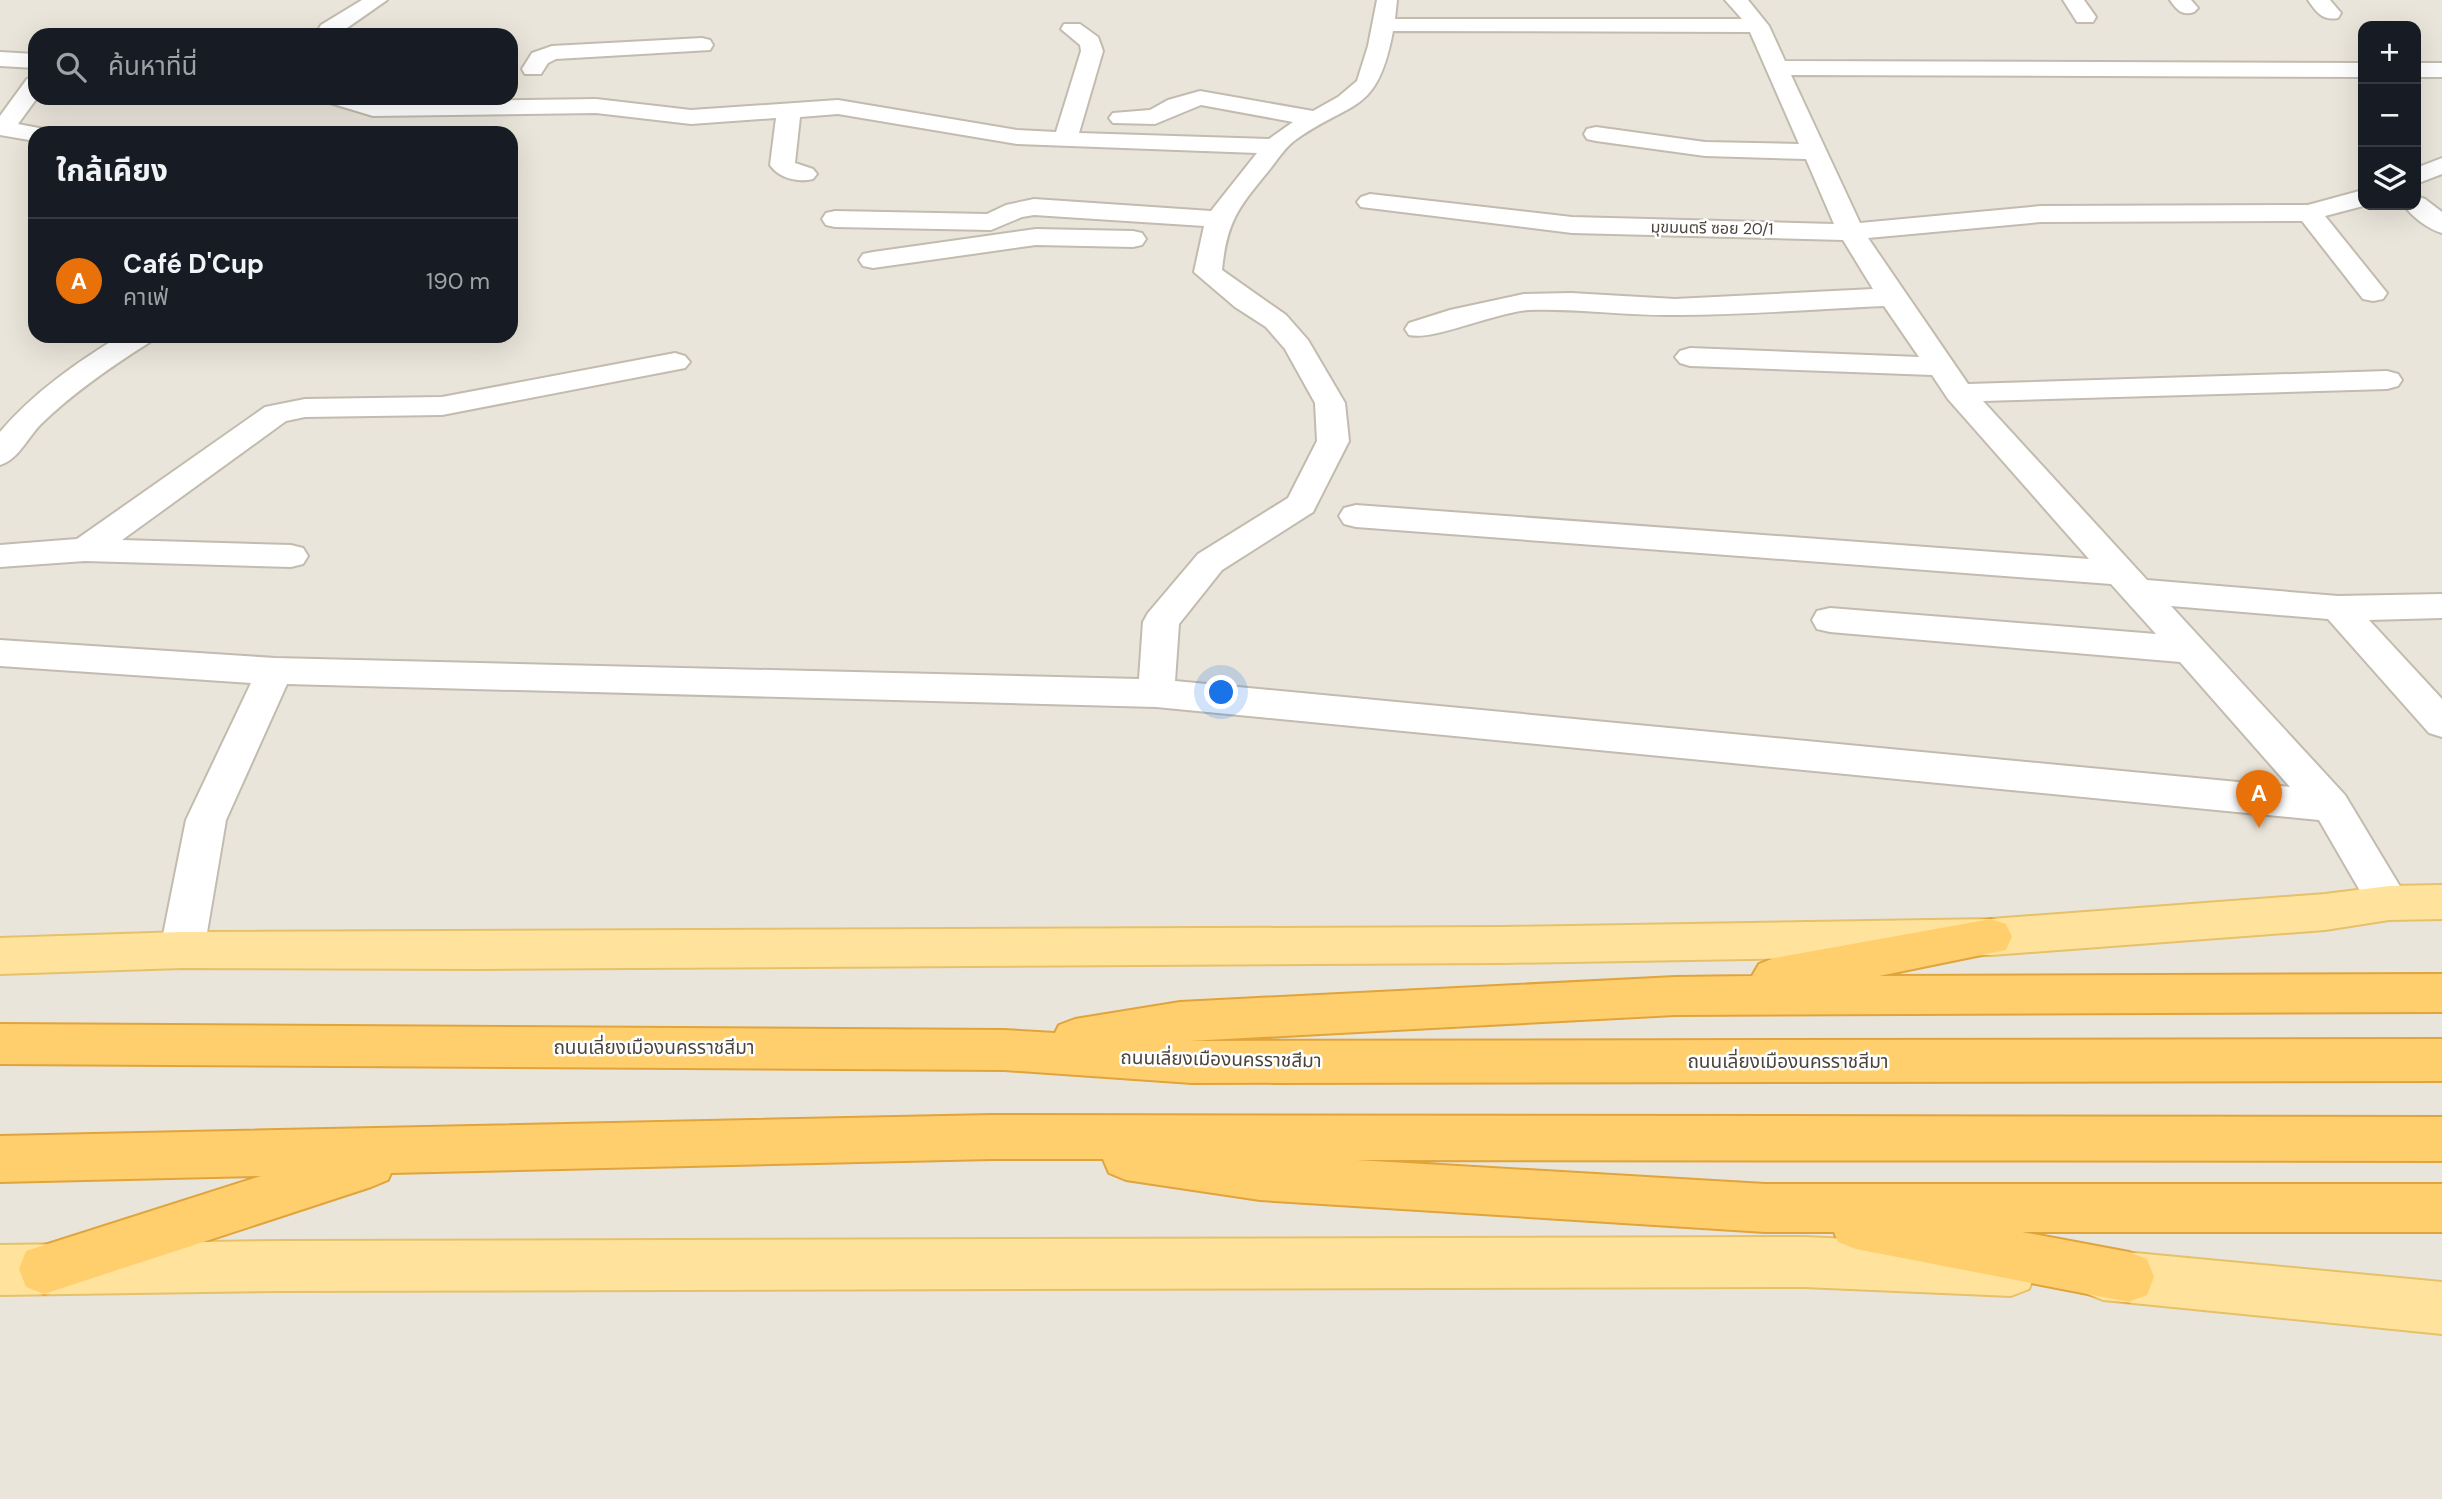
<!DOCTYPE html>
<html lang="th">
<meta charset="utf-8">
<style>
:root{--surface:#171b24;--page:#20242c;--text:#f1f3f6;--muted:#9ea1a6;--line:#363941;--accent:#fc3f1d}
body{margin:0;font-family:"DM Sans","Noto Sans Thai",sans-serif;background:var(--page);color:var(--text)}
.controls{position:absolute;right:21px;top:21px;display:grid;overflow:hidden;border-radius:14px;box-shadow:0 7px 28px #0002}
.controls button{width:63px;height:63px;display:grid;place-items:center;padding:0;border:0;border-bottom:2px solid var(--line);background:var(--surface);color:var(--text);font:35px sans-serif}
.you{position:absolute;left:1222px;top:693px;width:24px;height:24px;margin:-18px;border:5px solid #fff;border-radius:50%;background:#1a73e8;box-shadow:0 0 0 10px #1a73e833}
.badge{display:grid;place-items:center;width:46px;height:46px;border-radius:50%;background:var(--accent);color:#fff;font-size:23px;font-weight:700}
.pin{position:absolute;translate:-50% -58px;filter:drop-shadow(0 2px 4px #0008)}
.pin::after{content:'';position:absolute;top:37px;width:24px;height:21px;background:inherit;clip-path:polygon(0 0,100% 0,50% 100%)}
.list{margin:0;padding:0;list-style:none}
h2{display:flex;justify-content:space-between;align-items:center;height:91px;margin:0;padding:0 28px;font-size:30px}
h2 small{font-size:23px;font-weight:400;color:var(--muted)}
.list li{display:grid;grid-template-columns:46px 1fr auto;gap:21px;align-items:center;box-sizing:border-box;height:126px;padding:0 28px;border-top:2px solid var(--line)}
.list b{display:block;font-size:26px;white-space:nowrap}
.list p{margin:0;font-size:23px;white-space:nowrap;color:var(--muted)}
.list em{font-size:23px;font-style:normal;color:var(--muted)}
.icon{flex:none;width:38px;height:38px;fill:none;stroke:currentColor;stroke-width:2;stroke-linecap:round;stroke-linejoin:round}
.map{position:relative;flex:none;width:2442px;height:1499px;overflow:hidden}
.search{position:absolute;background:var(--surface);box-shadow:0 7px 28px #0002;left:28px;top:28px;width:490px;height:77px;display:flex;align-items:center;gap:18px;box-sizing:border-box;padding:0 24px;border-radius:21px;color:var(--muted);font-size:26px}
.panel{position:absolute;background:var(--surface);box-shadow:0 7px 28px #0002;left:28px;top:126px;width:490px;height:217px;border-radius:21px}
.map>svg:first-child{display:block}
</style>
<div class="map">
<svg width="2442" height="1499" viewBox="0 0 2442 1499">
<rect width="100%" height="100%" fill="#f6f3ec"/>
<path fill="#eae5da" fill-rule="evenodd" d="M 0,0 L 2442,0 L 2442,1499 L 0,1499 ZM 2363,26 L 2416,26 L 2416,205 L 2363,205 ZM 35,35 L 511,35 L 511,98 L 35,98 ZM 35,133 L 511,133 L 511,336 L 35,336 Z"/>
<g fill="none" stroke-linecap="round" stroke-linejoin="round">
<defs>
<g id="minor">
<polygon points="362,0 387,0 337,35 321,35 318,30 321,25"/>
<path d="M 1377,0 L 1397,0 L 1395,19 L 1742,19 L 1725,0 L 1748,0 L 1769,26 L 1785,61 L 2363,63 L 2363,77 L 1791,75 L 1860,223 L 2041,206 L 2308,205 L 2363,190 L 2363,205 L 2367,205 L 2325,216 L 2387,293 L 2383,299 L 2373,301 L 2363,299 L 2302,221 L 2041,222 L 1868,238 L 1968,384 L 2387,371 L 2398,374 L 2402,380 L 2398,386 L 2387,389 L 1983,401 L 2147,580 L 2338,596 L 2442,594 L 2442,618 L 2369,620 L 2442,699 L 2442,737 L 2429,733 L 2328,619 L 2171,606 L 2345,795 L 2410,903 L 2404,915 L 2389,920 L 2374,915 L 2319,820 L 1156,707 L 287,684 L 226,820 L 204,950 L 197,963 L 182,968 L 167,963 L 160,950 L 186,820 L 251,683 L 0,666 L 0,640 L 275,658 L 1139,679 L 1143,622 L 1148,613 L 1198,554 L 1288,498 L 1317,441 L 1315,403 L 1285,349 L 1266,327 L 1235,307 L 1194,272 L 1204,226 L 1034,215 L 1022,217 L 991,230 L 835,227 L 826,225 L 822,219 L 826,213 L 835,211 L 987,214 L 1006,205 L 1034,199 L 1211,211 L 1257,153 L 1017,144 L 838,114 L 800,117 L 795,163 L 813,169 L 817,174 L 813,179 C 798,183 779,178 770,165 L 776,118 L 691,124 L 596,113 L 373,116 L 330,103 L 326,98 L 362,98 L 375,102 L 596,99 L 691,110 L 838,100 L 1017,130 L 1056,132 L 1081,51 L 1080,45 L 1061,29 L 1064,24 L 1080,24 L 1098,37 L 1103,51 L 1079,133 L 1269,139 L 1293,122 L 1201,105 L 1155,124 L 1113,123 L 1109,118 L 1113,113 L 1150,110 L 1168,100 L 1200,91 L 1313,111 L 1338,97 L 1357,81 L 1368,46 ZM 1393,31 L 1750,32 L 1799,144 L 1705,142 L 1596,127 L 1587,129 L 1584,134 L 1587,139 L 1596,141 L 1705,156 L 1806,159 L 1834,224 L 1572,217 L 1370,194 L 1361,197 L 1357,202 L 1361,207 L 1572,233 L 1843,240 L 1873,289 L 1675,299 L 1571,293 L 1524,294 L 1450,310 L 1409,323 L 1405,329 L 1409,335 C 1433,341 1496,312 1528,310 C 1577,308 1627,316 1677,315 C 1746,315 1815,309 1884,306 L 1919,357 L 1690,348 L 1680,351 L 1675,357 L 1680,363 L 1690,366 L 1932,375 L 1948,399 L 2089,559 L 1356,505 L 1344,508 L 1339,516 L 1344,524 L 1356,527 L 2111,584 L 2156,634 L 1830,608 L 1817,611 L 1812,620 L 1817,629 L 1830,632 L 2180,662 L 2290,787 L 1175,681 L 1179,624 L 1222,570 L 1313,512 L 1349,441 L 1345,403 L 1308,340 L 1286,315 L 1222,270 C 1227,220 1239,207 1270,169 C 1278,159 1284,149 1294,141 C 1352,99 1377,116 1393,31 Z"/>
<polygon points="2063,0 2084,0 2096,17 2093,22 2077,22"/>
<path d="M 2170,0 L 2191,0 L 2198,8 L 2194,12 C 2182,16 2177,10 2170,0 Z"/>
<path d="M 2308,0 L 2330,0 L 2341,13 L 2338,18 C 2323,21 2316,12 2308,0 Z"/>
<polygon points="702,38 710,40 713,45 710,50 556,59 548,63 541,74 525,74 522,69 532,53 552,46"/>
<polygon points="0,52 35,54 35,68 0,66"/>
<rect x="2416" y="63" width="26" height="14"/>
<polygon points="35,77 37,98 18,124 44,129 46,133 35,133 35,141 0,135 0,116 27,79"/>
<polygon points="2442,158 2442,174 2416,184 2416,168"/>
<path d="M 2416,196 L 2425,199 L 2442,212 L 2442,233 C 2428,229 2412,217 2404,205 L 2416,205 Z"/>
<polygon points="1036,229 1133,231 1142,233 1146,239 1142,245 1133,247 1036,245 873,268 863,266 859,260 863,254 873,252"/>
<path d="M 120,336 L 154,336 L 150,342 C 112,366 74,392 41,424 C 28,437 18,460 0,465 L 0,432 C 33,393 76,363 120,336 Z"/>
<polygon points="675,353 685,356 690,362 685,368 442,415 305,417 286,421 122,540 291,545 303,548 308,556 303,564 291,567 85,561 0,567 0,545 77,539 265,407 305,399 442,397"/>
</g>
<g id="major">
<polygon points="2442,885 2442,919 2389,920 2325,930 1991,955 1503,963 482,969 182,968 0,974 0,938 182,932 1503,927 1991,919 2325,894 2389,886"/>
<polygon points="1804,1237 2011,1246 2029,1253 2036,1271 2029,1289 2011,1296 1804,1287 280,1291 0,1295 0,1245 280,1241"/>
<polygon points="2103,1250 2442,1282 2442,1334 2103,1300 2085,1293 2078,1275 2085,1257"/>
</g>
<g id="highway">
<polygon points="1991,919 2006,924 2012,937 2006,950 1879,976 2442,974 2442,1012 1675,1015 1189,1041 2442,1039 2442,1081 1192,1083 1004,1070 0,1064 0,1024 1004,1030 1055,1033 1059,1025 1075,1019 1180,1002 1675,977 1752,976 1759,964 1774,958"/>
<polygon points="992,1115 2442,1117 2442,1161 1356,1160 1765,1184 2442,1184 2442,1232 2022,1232 2129,1252 2147,1259 2154,1277 2147,1295 2129,1302 1856,1249 1838,1242 1834,1232 1765,1232 1260,1200 1126,1180 1109,1173 1103,1159 992,1159 391,1173 388,1180 371,1187 44,1294 26,1287 19,1269 26,1251 261,1176 0,1182 0,1136"/>
</g>
</defs>
<use href="#minor" stroke="#c2bbae" stroke-width="4"/>
<use href="#major" stroke="#e6c16a" stroke-width="4"/>
<use href="#highway" stroke="#e0a43c" stroke-width="4"/>
<use href="#minor" fill="#fff" fill-rule="evenodd"/>
<use href="#major" fill="#ffe39c" fill-rule="evenodd"/>
<use href="#highway" fill="#ffcf6e" fill-rule="evenodd"/>
</g>
<g text-anchor="middle" dominant-baseline="central" stroke-width="5" stroke-linejoin="round" paint-order="stroke">
<g font-size="16" fill="#4b4439" stroke="#fff">
<text transform="translate(1712 228) rotate(1)">มุขมนตรี ซอย 20/1</text>
</g>
<g font-size="19" fill="#4b4439" stroke="#fff">
<text x="654" y="1047">ถนนเลี่ยงเมืองนครราชสีมา</text>
<text transform="translate(1221 1059) rotate(1)">ถนนเลี่ยงเมืองนครราชสีมา</text>
<text x="1788" y="1061">ถนนเลี่ยงเมืองนครราชสีมา</text>
</g>
</g>
</svg>
<div class="controls">
<button>+</button>
<button>−</button>
<button><svg class="icon" aria-label="layers" viewBox="0 0 24 24"><path d="M12 4l9 5-9 5-9-5zM3 14l9 5 9-5"/></svg></button>
</div>
<div class="you"></div>
<div class="pin badge" style="left:2259px;top:828px;background:#e8710a">A</div>
<div class="search"><svg class="icon" aria-label="search" viewBox="0 0 24 24"><circle cx="10" cy="10" r="6"/><path d="M15 15l6 6"/></svg>ค้นหาที่นี่</div>
<section class="panel">
<h2>ใกล้เคียง<small></small></h2>
<ul class="list">
<li><span class="badge" style="background:#e8710a">A</span><div><b>Café D'Cup</b><p>คาเฟ่</p></div><em>190 m</em></li>
</ul>
</section>
</div>
